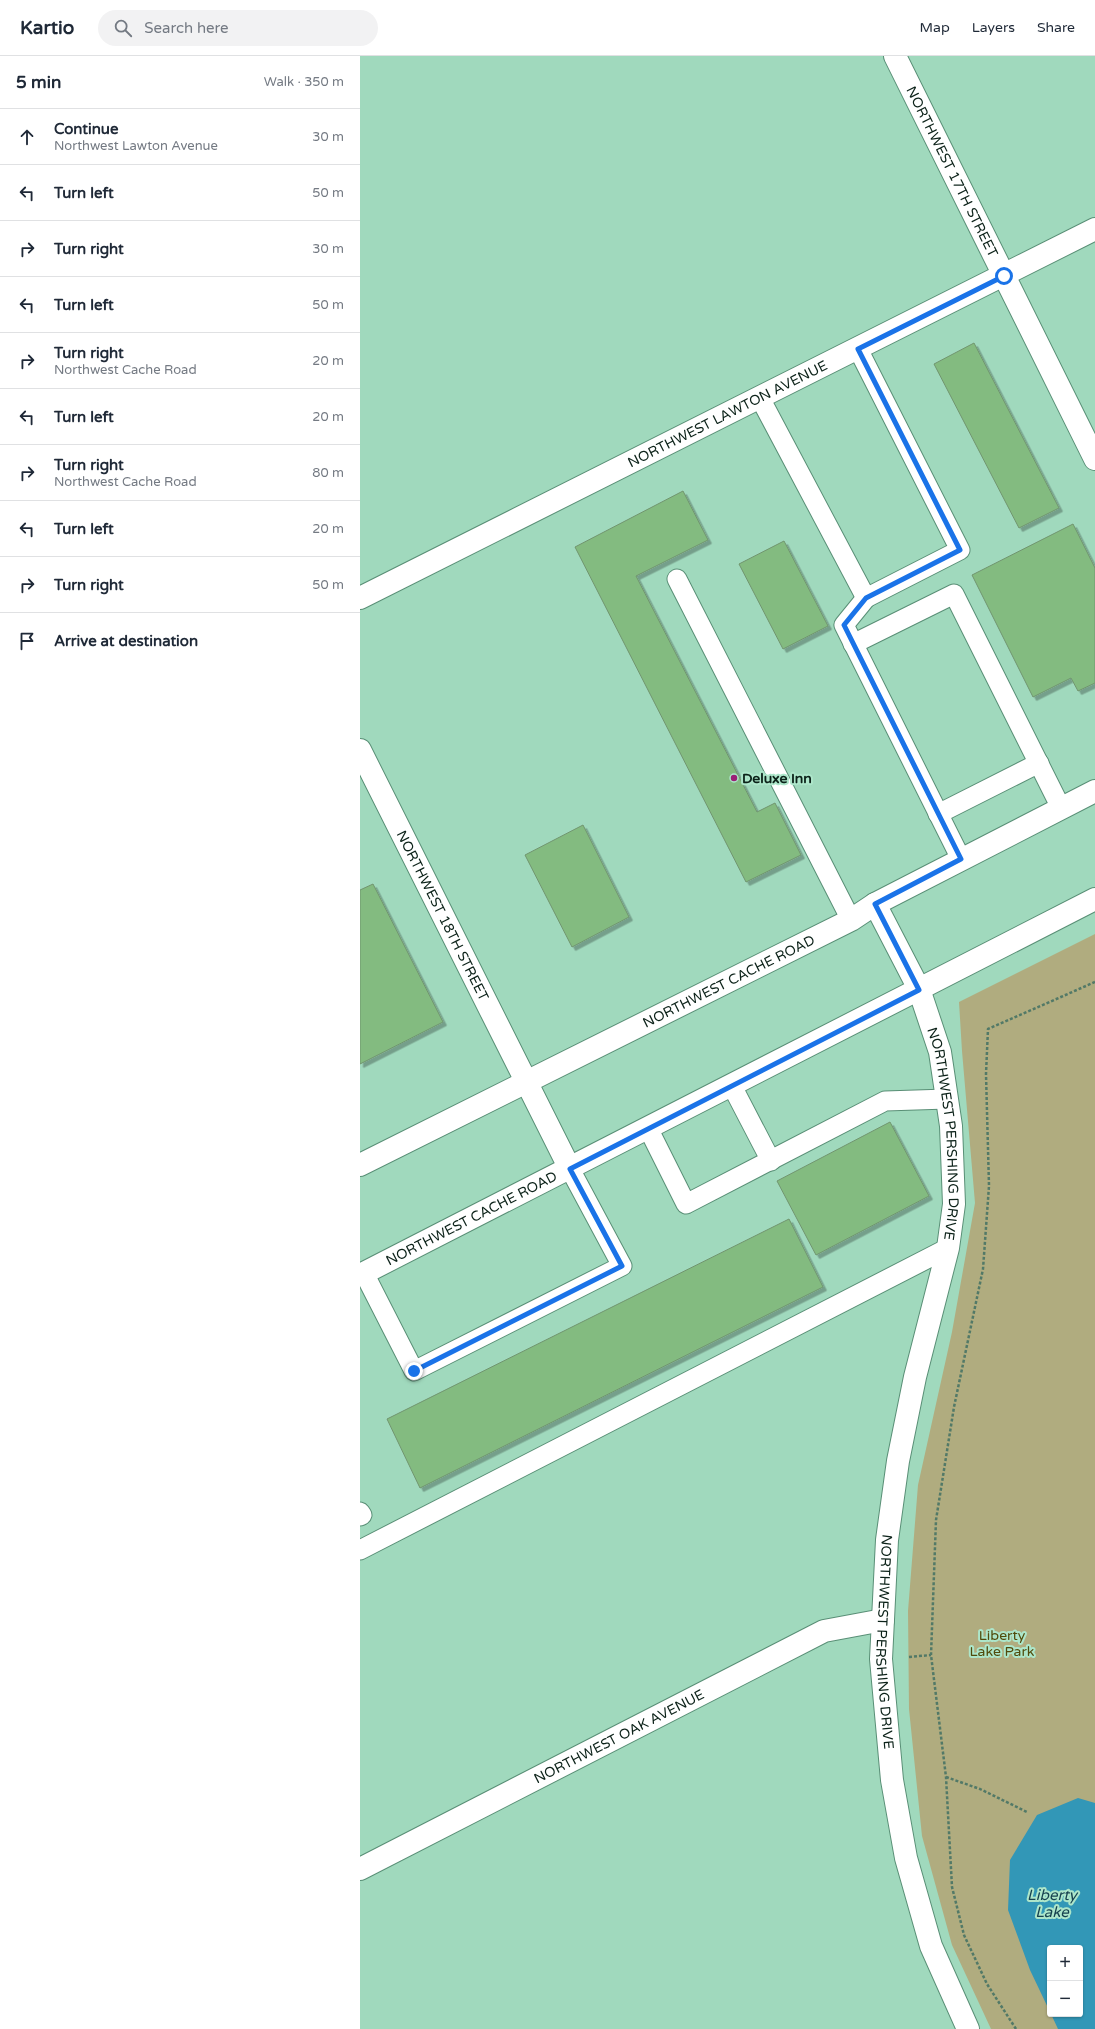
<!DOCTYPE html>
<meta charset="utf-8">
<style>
:root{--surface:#fff;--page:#f2f2f3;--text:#1f2937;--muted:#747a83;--line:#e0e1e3}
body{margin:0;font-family:"Varela Round",sans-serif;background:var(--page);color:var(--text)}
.controls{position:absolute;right:12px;bottom:12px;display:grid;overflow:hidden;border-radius:4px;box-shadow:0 1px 3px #0004}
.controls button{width:36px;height:36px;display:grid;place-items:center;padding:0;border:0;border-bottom:1px solid var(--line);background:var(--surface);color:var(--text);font:20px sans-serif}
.stop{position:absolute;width:12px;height:12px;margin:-9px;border:3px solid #1a73e8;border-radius:50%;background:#fff}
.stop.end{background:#1a73e8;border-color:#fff;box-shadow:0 1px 4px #0008}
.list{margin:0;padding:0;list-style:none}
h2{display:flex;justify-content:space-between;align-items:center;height:52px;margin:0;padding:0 16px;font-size:17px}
h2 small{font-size:13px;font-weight:400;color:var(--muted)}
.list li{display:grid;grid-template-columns:26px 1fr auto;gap:12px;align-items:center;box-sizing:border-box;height:56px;padding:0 16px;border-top:1px solid var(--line)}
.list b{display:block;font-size:15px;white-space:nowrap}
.list p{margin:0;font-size:13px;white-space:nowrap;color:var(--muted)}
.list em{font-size:13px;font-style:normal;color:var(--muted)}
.icon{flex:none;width:22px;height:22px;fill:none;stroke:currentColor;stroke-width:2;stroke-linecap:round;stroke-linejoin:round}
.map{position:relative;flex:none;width:735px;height:1973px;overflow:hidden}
header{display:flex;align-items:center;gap:24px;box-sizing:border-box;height:56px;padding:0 20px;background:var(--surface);border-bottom:1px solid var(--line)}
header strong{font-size:19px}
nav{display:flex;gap:22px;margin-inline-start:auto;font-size:14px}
.search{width:280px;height:36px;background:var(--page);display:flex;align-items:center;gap:10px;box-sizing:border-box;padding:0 14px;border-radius:22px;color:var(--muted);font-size:15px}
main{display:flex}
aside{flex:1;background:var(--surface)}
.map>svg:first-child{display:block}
</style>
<header>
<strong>Kartio</strong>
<div class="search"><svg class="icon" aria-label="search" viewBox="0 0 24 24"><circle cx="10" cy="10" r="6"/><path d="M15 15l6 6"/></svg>Search here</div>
<nav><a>Map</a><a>Layers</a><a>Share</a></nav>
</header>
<main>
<aside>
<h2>5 min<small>Walk · 350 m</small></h2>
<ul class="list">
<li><svg class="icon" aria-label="ahead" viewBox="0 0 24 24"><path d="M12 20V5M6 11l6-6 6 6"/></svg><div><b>Continue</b><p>Northwest Lawton Avenue</p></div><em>30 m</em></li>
<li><svg class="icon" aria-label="left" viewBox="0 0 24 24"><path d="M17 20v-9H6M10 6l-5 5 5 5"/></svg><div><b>Turn left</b></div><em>50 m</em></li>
<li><svg class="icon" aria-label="right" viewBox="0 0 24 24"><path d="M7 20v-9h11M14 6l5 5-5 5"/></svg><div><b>Turn right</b></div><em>30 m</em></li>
<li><svg class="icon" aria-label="left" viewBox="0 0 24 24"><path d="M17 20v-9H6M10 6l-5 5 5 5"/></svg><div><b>Turn left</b></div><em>50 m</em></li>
<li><svg class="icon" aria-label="right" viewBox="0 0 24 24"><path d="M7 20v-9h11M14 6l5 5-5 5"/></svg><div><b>Turn right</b><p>Northwest Cache Road</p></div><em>20 m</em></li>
<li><svg class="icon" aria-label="left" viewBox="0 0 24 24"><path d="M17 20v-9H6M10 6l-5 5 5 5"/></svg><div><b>Turn left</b></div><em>20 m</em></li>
<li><svg class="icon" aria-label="right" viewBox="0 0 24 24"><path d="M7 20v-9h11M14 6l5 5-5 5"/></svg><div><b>Turn right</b><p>Northwest Cache Road</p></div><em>80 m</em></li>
<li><svg class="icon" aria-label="left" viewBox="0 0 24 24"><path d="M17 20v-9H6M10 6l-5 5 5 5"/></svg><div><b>Turn left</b></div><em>20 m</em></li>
<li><svg class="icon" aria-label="right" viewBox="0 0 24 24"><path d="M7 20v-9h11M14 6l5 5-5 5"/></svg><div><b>Turn right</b></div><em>50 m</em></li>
<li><svg class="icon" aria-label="arrive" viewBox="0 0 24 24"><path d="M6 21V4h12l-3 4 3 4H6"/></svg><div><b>Arrive at destination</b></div></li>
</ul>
</aside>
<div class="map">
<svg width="735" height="1973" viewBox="0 0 735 1973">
<defs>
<filter id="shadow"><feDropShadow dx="3.5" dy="3.5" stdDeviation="0" flood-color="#0004"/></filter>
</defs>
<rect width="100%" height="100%" fill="#a0d9bd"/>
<path fill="#b0ac7f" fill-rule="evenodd" d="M 735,878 L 735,1973 L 631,1973 L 592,1889 L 562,1780 L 549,1653 L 548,1555 L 558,1429 L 592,1276 L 615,1147 L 602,995 L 599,946 ZM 690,1892 L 720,1892 L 720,1958 L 690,1958 Z"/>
<polygon fill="#3297b7" points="718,1742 735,1747 735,1973 698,1973 691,1958 720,1958 720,1892 690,1892 690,1956 670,1914 648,1854 650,1804 677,1759"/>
<g fill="#83bb80" stroke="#71956f" filter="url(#shadow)">
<polygon points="614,287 699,452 659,472 574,308"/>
<polygon points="323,435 348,484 276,520 397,756 415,747 441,799 386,826 215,491"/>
<polygon points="713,468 735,512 735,627 718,635 711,622 673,641 612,519"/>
<polygon points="424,485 468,570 423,593 379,508"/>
<polygon points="223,769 269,861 212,891 165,799"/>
<polygon points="13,828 83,966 0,1008 0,834"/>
<polygon points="530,1066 569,1140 456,1199 417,1125"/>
<polygon points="429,1163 463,1231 60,1432 27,1363"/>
</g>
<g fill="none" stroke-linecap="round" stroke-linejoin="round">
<defs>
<g id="service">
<polyline points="400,342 506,542 600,494 498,293"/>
<polyline points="317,523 491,864"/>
<polyline points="506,542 484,569 601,803"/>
<polyline points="493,588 594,538 701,752"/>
<polyline points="578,758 679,707"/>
<polyline points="372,1030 411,1105"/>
<polyline points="288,1072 326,1148 525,1045 587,1043"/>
<polyline points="4,1217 54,1315 262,1210 210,1113"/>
<polyline points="0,1456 2,1459 0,1460"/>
<polyline points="0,1494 588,1192"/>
</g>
<g id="minor">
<path id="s1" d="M 535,0 L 735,403"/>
<path id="s2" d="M 0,542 L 735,173"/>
<path id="s3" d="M 0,694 L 210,1113"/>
<path id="s4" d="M 515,848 L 559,933 L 580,996 L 591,1070 L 594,1148 L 588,1192 L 555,1321 L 538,1405 L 527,1484 L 521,1603 L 532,1724 L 546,1802 L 571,1890 L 608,1973"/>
<path id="s5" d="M 0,1813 L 464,1575 L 523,1564"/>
</g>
<g id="primary">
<path id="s6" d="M 0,1109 L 491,864 L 515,848 L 735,735"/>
<path id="s7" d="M 0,1219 L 735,843"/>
</g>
</defs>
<use href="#service" stroke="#598f76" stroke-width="21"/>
<use href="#minor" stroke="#598f76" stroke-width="24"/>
<use href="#primary" stroke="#598f76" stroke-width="24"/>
<g stroke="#527967" stroke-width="2.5" stroke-dasharray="3 2" stroke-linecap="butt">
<polyline points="549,1601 571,1599"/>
<polyline points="586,1721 620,1733 667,1756"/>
<polyline points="656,1973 627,1928 604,1879 592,1831 586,1721 571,1599 576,1464 594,1351 623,1213 629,1130 626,1018 628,973 735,926"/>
</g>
<use href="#service" stroke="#fff" stroke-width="19"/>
<use href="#minor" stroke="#fff" stroke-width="22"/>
<use href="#primary" stroke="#fff" stroke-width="22"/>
</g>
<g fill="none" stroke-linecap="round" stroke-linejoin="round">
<polyline stroke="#1a73e8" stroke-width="5" points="54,1315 262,1210 210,1113 559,934 515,848 601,803 484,569 506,542 600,494 498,293 644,220"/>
</g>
<circle fill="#9b1f76" stroke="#ade6ca" stroke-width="1.5" cx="374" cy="722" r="4"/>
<g text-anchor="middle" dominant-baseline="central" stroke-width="4" stroke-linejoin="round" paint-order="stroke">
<g font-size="14" fill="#0c2219" stroke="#ade6ca">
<text stroke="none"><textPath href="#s1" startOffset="129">NORTHWEST 17TH STREET</textPath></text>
<text stroke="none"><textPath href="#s2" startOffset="411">NORTHWEST LAWTON AVENUE</textPath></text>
<text stroke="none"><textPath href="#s3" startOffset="185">NORTHWEST 18TH STREET</textPath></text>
<text stroke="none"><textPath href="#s6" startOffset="412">NORTHWEST CACHE ROAD</textPath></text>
<text stroke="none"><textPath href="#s4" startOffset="244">NORTHWEST PERSHING DRIVE</textPath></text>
<text stroke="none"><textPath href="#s7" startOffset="125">NORTHWEST CACHE ROAD</textPath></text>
<text stroke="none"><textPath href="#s4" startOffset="760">NORTHWEST PERSHING DRIVE</textPath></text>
<text stroke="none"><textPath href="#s5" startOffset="291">NORTHWEST OAK AVENUE</textPath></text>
</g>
<g font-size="14" font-weight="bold" fill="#0c2219" stroke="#ade6ca" text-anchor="start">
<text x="382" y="722">Deluxe Inn</text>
</g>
<g font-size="14" fill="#514a0b" stroke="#ade6ca">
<text x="642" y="1579">Liberty<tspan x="642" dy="16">Lake Park</tspan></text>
</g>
<g font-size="15" font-style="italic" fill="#16414f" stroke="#ade6ca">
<text x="692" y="1839">Liberty<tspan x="692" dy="17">Lake</tspan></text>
</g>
</g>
</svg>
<div class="controls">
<button>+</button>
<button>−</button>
</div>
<div class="stop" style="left:644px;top:220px"></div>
<div class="stop end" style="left:54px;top:1315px"></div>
</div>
</main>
